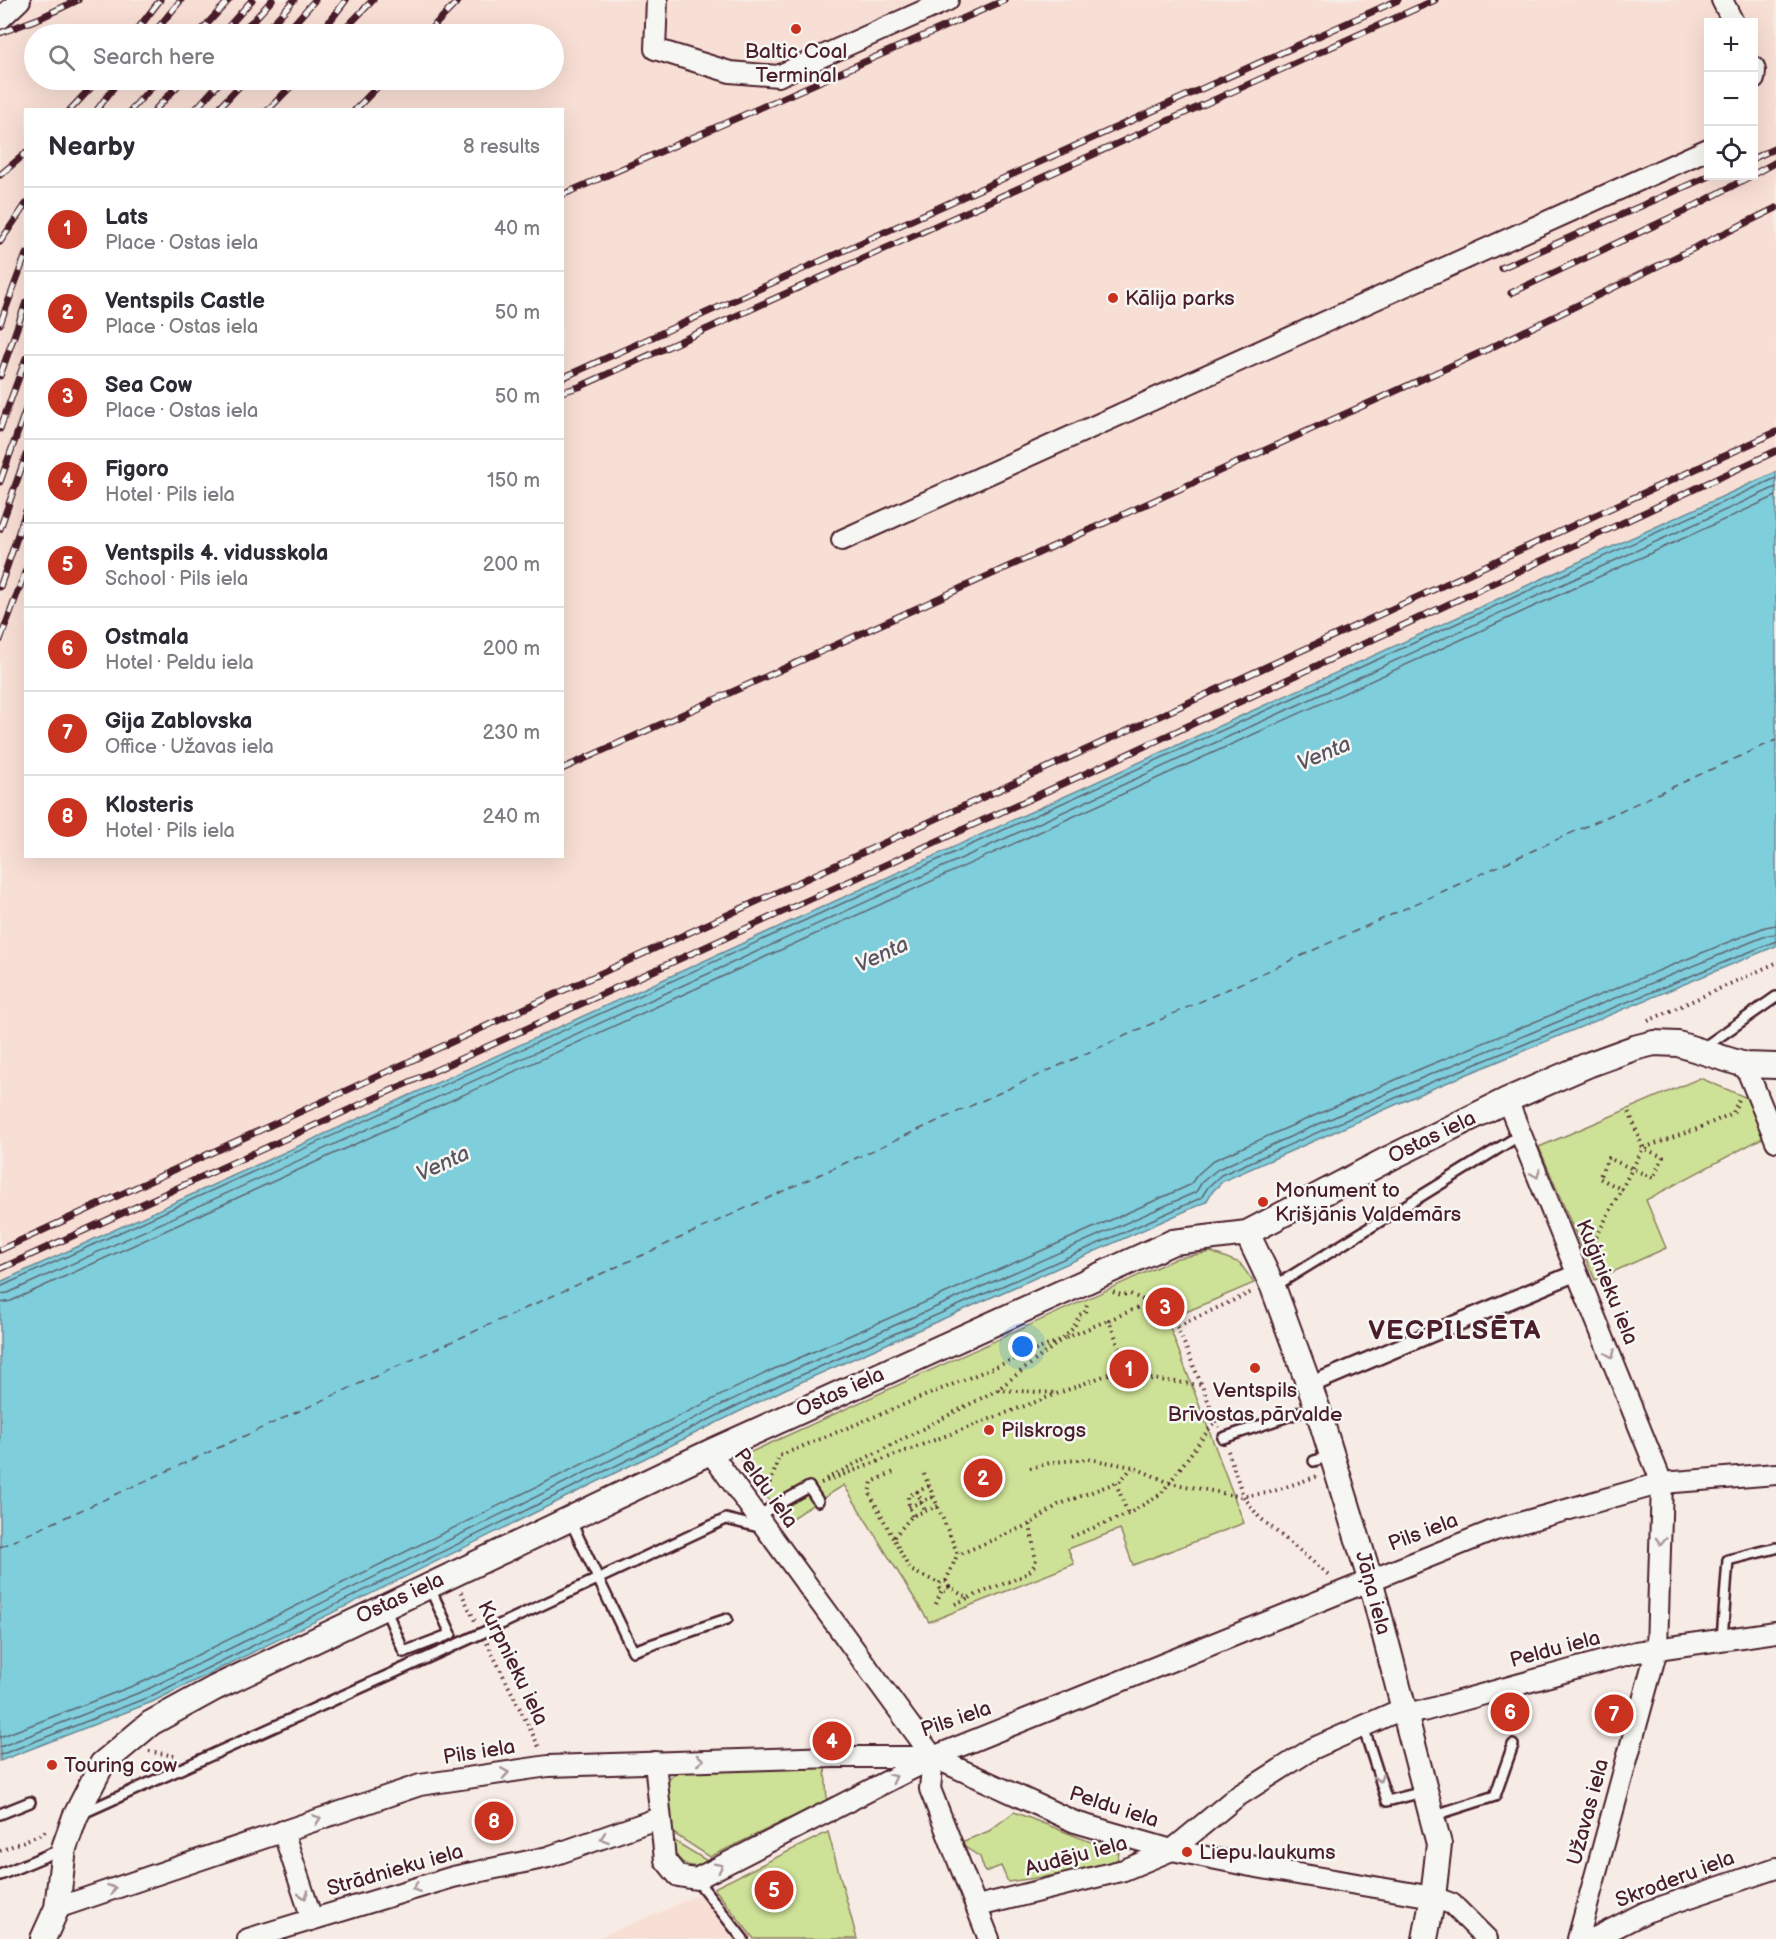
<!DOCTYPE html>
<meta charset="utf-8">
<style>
:root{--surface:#fff;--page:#f2f2f3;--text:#2b2b33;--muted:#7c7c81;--line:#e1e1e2;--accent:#c8321e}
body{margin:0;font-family:"Balsamiq Sans",sans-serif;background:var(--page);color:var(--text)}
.controls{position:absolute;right:18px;top:18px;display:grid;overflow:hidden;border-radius:0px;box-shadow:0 6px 24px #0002}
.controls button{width:54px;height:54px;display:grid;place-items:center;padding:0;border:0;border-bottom:2px solid var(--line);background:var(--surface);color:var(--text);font:30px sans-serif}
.you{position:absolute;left:1023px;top:1347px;width:21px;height:21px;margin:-15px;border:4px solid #fff;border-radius:50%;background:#1a73e8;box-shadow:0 0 0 9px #1a73e833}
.badge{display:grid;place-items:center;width:39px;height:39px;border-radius:50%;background:var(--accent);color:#fff;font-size:20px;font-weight:700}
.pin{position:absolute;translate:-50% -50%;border:3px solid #fff;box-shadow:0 2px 6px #0006}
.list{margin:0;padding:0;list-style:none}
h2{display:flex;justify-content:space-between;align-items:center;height:78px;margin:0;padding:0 24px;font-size:26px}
h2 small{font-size:20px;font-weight:400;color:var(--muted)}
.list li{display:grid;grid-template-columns:39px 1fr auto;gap:18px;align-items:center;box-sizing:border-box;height:84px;padding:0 24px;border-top:2px solid var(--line)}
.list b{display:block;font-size:22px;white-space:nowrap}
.list p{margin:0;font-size:20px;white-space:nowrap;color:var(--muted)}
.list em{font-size:20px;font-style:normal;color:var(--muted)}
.icon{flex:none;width:33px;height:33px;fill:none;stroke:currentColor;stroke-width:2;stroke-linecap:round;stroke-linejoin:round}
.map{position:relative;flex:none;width:1776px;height:1939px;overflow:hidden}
.search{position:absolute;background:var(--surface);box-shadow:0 6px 24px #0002;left:24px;top:24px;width:540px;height:66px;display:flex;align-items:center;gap:15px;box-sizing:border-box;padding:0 21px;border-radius:33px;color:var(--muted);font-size:22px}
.panel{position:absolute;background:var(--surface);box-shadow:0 6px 24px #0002;left:24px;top:108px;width:540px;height:750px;border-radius:0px}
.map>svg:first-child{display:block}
</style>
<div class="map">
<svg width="1776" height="1939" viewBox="0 0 1776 1939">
<rect width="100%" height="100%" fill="#f7ece5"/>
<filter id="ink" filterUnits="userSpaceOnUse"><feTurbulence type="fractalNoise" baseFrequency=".0167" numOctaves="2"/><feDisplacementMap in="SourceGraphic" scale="12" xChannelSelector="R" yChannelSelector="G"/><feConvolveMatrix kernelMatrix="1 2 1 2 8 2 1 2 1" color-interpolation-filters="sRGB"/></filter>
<g filter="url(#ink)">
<g fill="#f8dfd5" fill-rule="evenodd">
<path d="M 0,0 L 1776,0 L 1776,472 L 0,1282 ZM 1708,22 L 1754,22 L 1754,176 L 1708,176 ZM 34,34 L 554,34 L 554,80 L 34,80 ZM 26,110 L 562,110 L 562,856 L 26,856 Z"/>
<polygon points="828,1832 857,1939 594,1939 663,1911"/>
</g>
<g fill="#cee297" stroke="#8c8061" stroke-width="1.5">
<polygon points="1700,1078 1752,1100 1768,1135 1646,1200 1666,1248 1595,1280 1539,1147"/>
<polygon points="1211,1252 1240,1263 1254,1283 1167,1320 1244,1523 1133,1565 1120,1529 1068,1549 1074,1564 929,1622 844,1485 784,1523 740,1457 1177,1258"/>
<path d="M 825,1768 L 827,1800 L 710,1857 L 670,1831 C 668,1811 656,1781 680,1771 Z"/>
<polygon points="1014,1812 1119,1853 1115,1867 1008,1882 1001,1866 985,1872 980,1857 959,1843 989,1831"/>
<polygon points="828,1832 857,1939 754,1939 714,1888"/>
<path d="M 668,1837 L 709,1862 C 685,1875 674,1856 668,1837 Z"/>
</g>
<polygon fill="#7fcedc" stroke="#6a8895" stroke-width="1.5" points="1776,472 1776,946 1429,1090 1223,1181 1212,1192 1206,1202 783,1390 152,1702 0,1761 0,1282"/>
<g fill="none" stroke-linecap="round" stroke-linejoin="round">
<g stroke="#5f6572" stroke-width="1.5">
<polyline points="0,1287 1776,478"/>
<polyline points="0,1294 8,1293 1776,487"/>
<polyline points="0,1303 11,1301 1776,496"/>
<polyline points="0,1737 143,1682 774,1369 1190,1185 1197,1175 1214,1160 1420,1069 1765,927 1776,925"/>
<polyline points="0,1747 146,1690 778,1377 1196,1192 1202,1182 1218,1169 1424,1077 1768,935 1776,934"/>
<polyline points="0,1755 149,1697 781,1384 1201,1198 1208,1187 1221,1175 1427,1084 1776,941"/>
</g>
<polyline stroke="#5a5460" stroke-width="1.5" stroke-dasharray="8 6" stroke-linecap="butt" points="0,1547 1776,740"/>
<defs>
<g id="service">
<polyline points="1703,1048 1776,997"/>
<polyline points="1275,1286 1520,1135"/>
<polyline points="1223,1438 1315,1407"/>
<polyline points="1314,1461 1331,1456"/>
<polyline points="757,1516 809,1487 818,1501"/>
<polyline points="570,1520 633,1651 727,1619"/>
<polyline points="385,1608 404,1652 451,1634 429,1586"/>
<polyline points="1722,1639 1728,1560 1776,1548"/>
<polyline points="1363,1726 1387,1801 1415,1794"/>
<polyline points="83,1813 482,1633 726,1519 763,1528"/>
<polyline points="0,1814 30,1802"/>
<polyline points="1432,1816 1495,1796 1513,1745"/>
<polyline points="0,1875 62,1849"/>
<polyline points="696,1879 743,1939"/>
</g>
<polyline id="pedestrian" points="1310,1385 1578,1272"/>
<g id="minor">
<polyline points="657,0 655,49 730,72 778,76 948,0"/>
<polyline points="1722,0 1733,22"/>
<polyline points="0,19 20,0"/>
<polyline points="1754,67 1755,71 1754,79"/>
<polyline points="842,540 1708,149"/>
<polyline points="1745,1065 1776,1141"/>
<polyline points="1507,1100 1662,1483 1657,1649 1578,1939"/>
<polyline points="710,1452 933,1757 1075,1822 1172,1850 1251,1866 1433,1897 1452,1904 1487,1939"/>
<polyline points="933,1757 930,1789 989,1939"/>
<polyline points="655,1762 665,1860 678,1876 696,1879 931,1759"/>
<polyline points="283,1831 312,1919"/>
<polyline points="978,1906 1124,1870 1172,1850 1235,1798 1312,1749 1393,1713 1423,1711 1636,1652 1776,1632"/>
<polyline points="57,1908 420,1785 548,1766 834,1757 933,1757 1495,1530 1662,1483 1776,1474"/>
<polyline points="248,1939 453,1877 548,1857 659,1818"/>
<polyline points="1593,1939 1646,1912 1776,1868"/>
</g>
<g id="tertiary">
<polyline points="1247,1233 1273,1287 1317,1407 1370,1579 1439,1844 1433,1897 1425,1939"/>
<polyline points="43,1939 57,1908 64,1848 75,1817 102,1764 151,1723 215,1688 710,1452 1173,1242 1247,1233 1390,1158 1507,1100 1590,1064 1634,1048 1654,1043 1678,1044 1745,1065 1776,1066"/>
</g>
</defs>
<use href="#service" stroke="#4a1f2b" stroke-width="14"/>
<use href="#pedestrian" stroke="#4a1f2b" stroke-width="20"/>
<use href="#minor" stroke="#4a1f2b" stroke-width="24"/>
<use href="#tertiary" stroke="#4a1f2b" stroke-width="28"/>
<g stroke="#4a1f2b" stroke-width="4" stroke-dasharray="1.5 4.5" stroke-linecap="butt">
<polyline points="1648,1021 1776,963"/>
<polyline points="1623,1190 1599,1178 1608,1158 1653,1178 1663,1157 1643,1148 1628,1109"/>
<polyline points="1588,1253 1643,1148 1697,1129 1733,1113 1739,1099"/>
<polyline points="1113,1292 1121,1295 1130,1294 1148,1302"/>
<polyline points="1178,1326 1254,1291"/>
<polyline points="1066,1338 1108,1320"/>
<polyline points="1120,1350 1150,1378"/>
<polyline points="1109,1374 1201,1385"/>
<polyline points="998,1390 1056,1393"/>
<polyline points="1228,1451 1243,1496 1259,1517 1330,1576"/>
<polyline points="1030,1468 1054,1462 1089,1459 1133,1467 1170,1483 1238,1496 1268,1493 1318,1476"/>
<polyline points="924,1474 957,1552 960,1554 1030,1524 1058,1505 1120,1481 1132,1468"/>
<polyline points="826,1479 997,1390 1059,1342"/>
<polyline points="821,1483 1109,1374 1120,1350 1109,1320 1149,1303 1166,1300 1219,1427"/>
<polyline points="1116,1483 1128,1514"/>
<polyline points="917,1491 925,1511"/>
<polyline points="767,1495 779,1456 1063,1339 1074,1327 1079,1315 1085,1312 1087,1304"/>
<polyline points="938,1506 912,1516 893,1538 910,1570 939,1583"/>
<polyline points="909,1507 933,1497"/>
<polyline points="912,1516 908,1501 908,1496 929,1486"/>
<polyline points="1071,1537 1128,1514 1161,1494 1215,1421"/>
<polyline points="893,1538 869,1492 872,1482 896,1471"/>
<circle cx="944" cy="1586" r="5"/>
<polyline points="946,1581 958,1553"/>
<polyline points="948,1587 968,1598 1023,1576 1032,1569 1036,1562 1030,1524"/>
<polyline points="461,1592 475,1621"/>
<polyline points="936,1604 942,1590"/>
<polyline points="955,1604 968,1598"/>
<polyline points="487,1643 540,1749"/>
<polyline points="149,1751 174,1756"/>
<polyline points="0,1851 41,1834 47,1830"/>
</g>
<use href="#service" stroke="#f6f6f2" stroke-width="9"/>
<use href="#pedestrian" stroke="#f6f6f2" stroke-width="15"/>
<use href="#minor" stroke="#f6f6f2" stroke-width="20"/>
<use href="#tertiary" stroke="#f6f6f2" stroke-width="24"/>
<defs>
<g id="rail">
<polyline points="0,33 40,18 78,0"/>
<polyline points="134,34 160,0"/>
<polyline points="153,34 181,0"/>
<polyline points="198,34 229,0"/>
<polyline points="222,34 252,0"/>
<polyline points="237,34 254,20 272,0"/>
<polyline points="263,34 294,0"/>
<polyline points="285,34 315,0"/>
<polyline points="320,34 346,0"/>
<polyline points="340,34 373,0"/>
<polyline points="426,34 459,0"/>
<polyline points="70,110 98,80"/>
<polyline points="97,110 119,80"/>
<polyline points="131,110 158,80"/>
<polyline points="155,110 183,80"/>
<polyline points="195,110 222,80"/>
<polyline points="217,110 245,80"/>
<polyline points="268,110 297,80"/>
<polyline points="355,110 384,80"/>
<polyline points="1754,158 1776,148"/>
<polyline points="1754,174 1776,162"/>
<polyline points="0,175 26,153"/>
<polyline points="562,195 1005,0"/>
<polyline points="0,242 26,204"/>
<polyline points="1501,268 1709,176"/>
<polyline points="1511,293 1687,210 1751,176"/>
<polyline points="0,324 26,254"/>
<polyline points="0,376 26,302"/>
<polyline points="562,378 1398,0"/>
<polyline points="562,392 579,387 1435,0"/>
<polyline points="0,429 26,358"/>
<polyline points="0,482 26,409"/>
<polyline points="0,529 26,455"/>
<polyline points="0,587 26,511"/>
<polyline points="0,640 26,570"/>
<polyline points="562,769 1484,351 1776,208"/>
<polyline points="0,1250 1776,432"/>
<polyline points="0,1269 1113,761 1776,451"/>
</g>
</defs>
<use href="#rail" stroke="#4a1f2b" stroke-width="7"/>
<use href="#rail" stroke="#f6f6f2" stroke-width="4.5" stroke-dasharray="14" stroke-linecap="butt"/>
</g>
<defs><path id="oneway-chevron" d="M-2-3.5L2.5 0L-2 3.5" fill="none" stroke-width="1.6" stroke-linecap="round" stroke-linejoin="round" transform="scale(1.5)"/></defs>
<g stroke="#a99598">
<use href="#oneway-chevron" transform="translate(1536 1174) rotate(67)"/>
<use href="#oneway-chevron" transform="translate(1611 1354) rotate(68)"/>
<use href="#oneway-chevron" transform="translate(1661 1541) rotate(92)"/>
<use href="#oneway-chevron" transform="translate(700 1760) rotate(-1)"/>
<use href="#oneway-chevron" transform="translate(505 1773) rotate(-9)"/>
<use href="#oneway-chevron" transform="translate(893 1778) rotate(-27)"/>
<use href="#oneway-chevron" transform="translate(1379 1778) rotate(72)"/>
<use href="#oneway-chevron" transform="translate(317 1819) rotate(-19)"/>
<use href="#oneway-chevron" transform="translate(604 1838) rotate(161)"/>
<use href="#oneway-chevron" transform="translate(719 1867) rotate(-27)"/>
<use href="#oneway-chevron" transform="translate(416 1888) rotate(163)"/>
<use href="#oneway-chevron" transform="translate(112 1889) rotate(-19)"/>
<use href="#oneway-chevron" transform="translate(304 1895) rotate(71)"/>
</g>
</g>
<g fill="#c8321e" stroke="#f6f6f2" stroke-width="2">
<circle cx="796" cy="29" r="6"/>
<circle cx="1113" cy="298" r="6"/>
<circle cx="1263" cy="1202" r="6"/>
<circle cx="1255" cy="1368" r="6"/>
<circle cx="989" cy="1430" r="6"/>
<circle cx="52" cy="1765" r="6"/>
<circle cx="1187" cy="1852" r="6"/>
</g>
<g text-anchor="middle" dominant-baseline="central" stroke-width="5" stroke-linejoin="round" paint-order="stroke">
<g font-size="21" fill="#4a1f2b" stroke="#f6f6f2" text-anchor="start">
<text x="796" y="51" text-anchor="middle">Baltic Coal<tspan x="796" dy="24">Terminal</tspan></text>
<text x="1125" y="298">Kālija parks</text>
<text x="1275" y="1190">Monument to<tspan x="1275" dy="24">Krišjānis Valdemārs</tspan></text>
<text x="1255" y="1390" text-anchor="middle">Ventspils<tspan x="1255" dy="24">Brīvostas pārvalde</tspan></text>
<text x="1001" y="1430">Pilskrogs</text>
<text x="64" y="1765">Touring cow</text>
<text x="1199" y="1852">Liepu laukums</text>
</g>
<g font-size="21" fill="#4a1f2b" stroke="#f6f6f2">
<text transform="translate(1432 1137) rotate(-26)">Ostas iela</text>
<text transform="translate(1607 1282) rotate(68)">Kuģinieku iela</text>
<text transform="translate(840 1392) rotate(-24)">Ostas iela</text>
<text transform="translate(766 1488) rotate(54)">Peldu iela</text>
<text transform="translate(1423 1532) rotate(-21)">Pils iela</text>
<text transform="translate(1373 1593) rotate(75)">Jāņa iela</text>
<text transform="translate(400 1598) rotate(-25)">Ostas iela</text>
<text transform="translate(1555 1649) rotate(-15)">Peldu iela</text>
<text transform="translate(513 1663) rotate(64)">Kurpnieku iela</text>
<text transform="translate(956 1719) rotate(-19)">Pils iela</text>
<text transform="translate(479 1752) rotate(-9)">Pils iela</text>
<text transform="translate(1114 1807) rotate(18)">Peldu iela</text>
<text transform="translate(1588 1812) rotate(-75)">Užavas iela</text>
<text transform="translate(1076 1856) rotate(-15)">Audēju iela</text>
<text transform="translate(395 1870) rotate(-16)">Strādnieku iela</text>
<text transform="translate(1675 1879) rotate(-21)">Skroderu iela</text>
</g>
<g font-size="22" font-style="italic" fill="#5a5460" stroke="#f6f6f2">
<text transform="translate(1324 754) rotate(-23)">Venta</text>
<text transform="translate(882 955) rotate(-25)">Venta</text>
<text transform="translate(443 1164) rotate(-25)">Venta</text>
</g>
<g font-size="27" font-weight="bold" letter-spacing="1.5" fill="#4a1f2b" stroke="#f6f6f2">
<text x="1455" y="1331">VECPILSĒTA</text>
</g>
</g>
</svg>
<div class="controls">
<button>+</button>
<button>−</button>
<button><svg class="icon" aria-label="locate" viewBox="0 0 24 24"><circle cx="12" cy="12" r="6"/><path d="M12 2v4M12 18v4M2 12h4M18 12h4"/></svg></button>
</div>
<div class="you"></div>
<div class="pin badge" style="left:1129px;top:1369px">1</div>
<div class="pin badge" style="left:983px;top:1478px">2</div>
<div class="pin badge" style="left:1165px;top:1307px">3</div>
<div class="pin badge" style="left:832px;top:1741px">4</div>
<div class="pin badge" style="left:774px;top:1890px">5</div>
<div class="pin badge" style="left:1510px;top:1712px">6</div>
<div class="pin badge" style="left:1614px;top:1714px">7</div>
<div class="pin badge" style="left:494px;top:1821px">8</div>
<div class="search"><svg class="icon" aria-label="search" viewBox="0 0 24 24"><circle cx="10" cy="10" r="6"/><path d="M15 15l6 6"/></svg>Search here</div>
<section class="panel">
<h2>Nearby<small>8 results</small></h2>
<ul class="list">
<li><span class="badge">1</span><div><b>Lats</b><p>Place · Ostas iela</p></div><em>40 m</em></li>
<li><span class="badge">2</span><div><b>Ventspils Castle</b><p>Place · Ostas iela</p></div><em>50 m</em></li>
<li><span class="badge">3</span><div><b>Sea Cow</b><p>Place · Ostas iela</p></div><em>50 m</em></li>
<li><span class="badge">4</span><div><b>Figoro</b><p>Hotel · Pils iela</p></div><em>150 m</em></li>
<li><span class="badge">5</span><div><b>Ventspils 4. vidusskola</b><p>School · Pils iela</p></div><em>200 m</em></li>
<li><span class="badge">6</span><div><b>Ostmala</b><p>Hotel · Peldu iela</p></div><em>200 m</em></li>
<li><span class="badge">7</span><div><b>Gija Zablovska</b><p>Office · Užavas iela</p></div><em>230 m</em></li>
<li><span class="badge">8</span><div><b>Klosteris</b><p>Hotel · Pils iela</p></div><em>240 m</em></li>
</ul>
</section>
</div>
